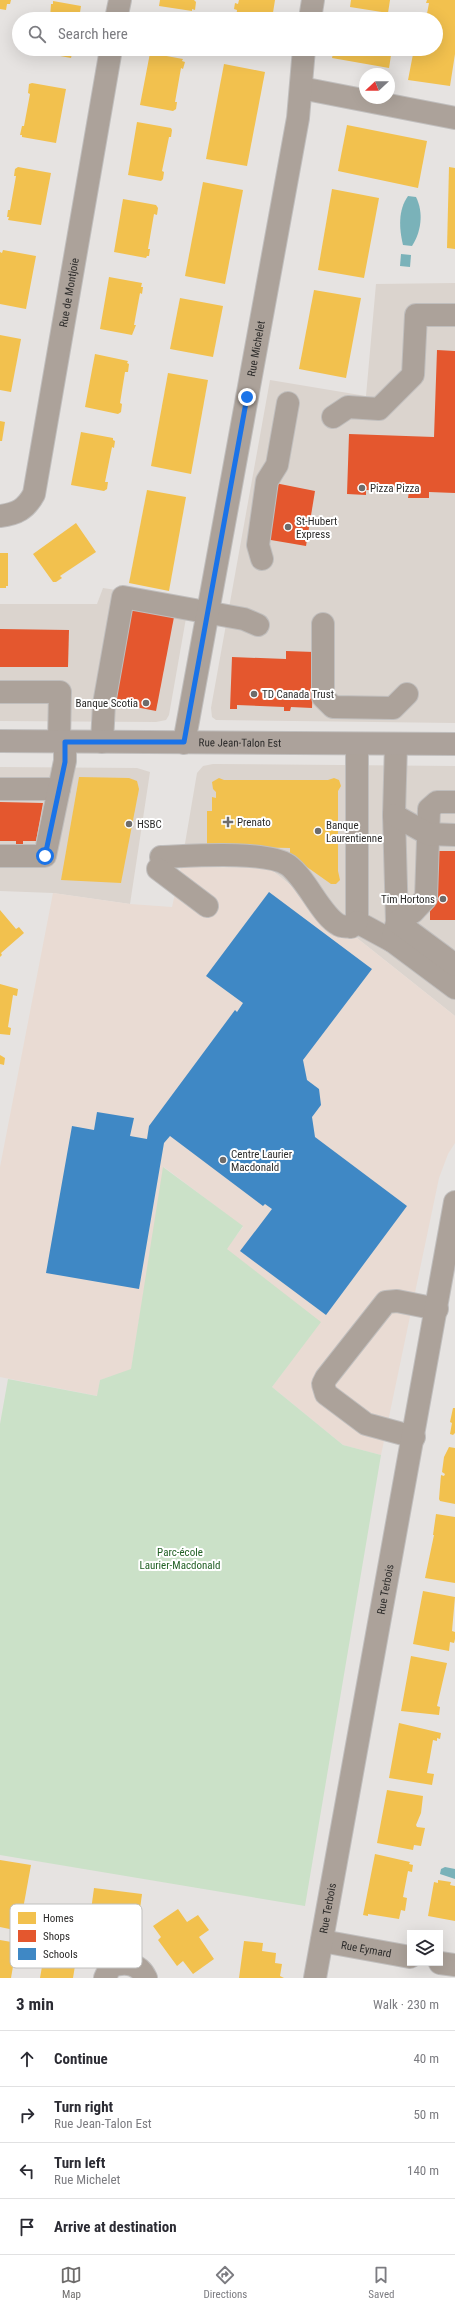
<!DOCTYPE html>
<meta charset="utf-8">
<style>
:root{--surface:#fff;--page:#f7f7f7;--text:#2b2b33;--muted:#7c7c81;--line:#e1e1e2;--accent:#6e6c6b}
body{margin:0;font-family:"Roboto Condensed",sans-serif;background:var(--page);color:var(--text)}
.controls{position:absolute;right:12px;bottom:12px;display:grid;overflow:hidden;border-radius:0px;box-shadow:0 4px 16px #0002}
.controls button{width:36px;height:36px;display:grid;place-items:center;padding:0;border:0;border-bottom:1px solid var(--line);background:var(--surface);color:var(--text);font:20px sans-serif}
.compass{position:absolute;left:359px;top:68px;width:36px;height:36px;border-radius:50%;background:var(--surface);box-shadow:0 4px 16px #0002;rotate:248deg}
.stop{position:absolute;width:12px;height:12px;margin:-9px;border:3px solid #1a73e8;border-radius:50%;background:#fff}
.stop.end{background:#1a73e8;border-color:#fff;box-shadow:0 1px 4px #0008}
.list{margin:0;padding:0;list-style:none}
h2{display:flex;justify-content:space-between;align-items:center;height:52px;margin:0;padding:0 16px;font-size:17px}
h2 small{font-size:13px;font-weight:400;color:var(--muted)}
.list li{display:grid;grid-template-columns:26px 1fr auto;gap:12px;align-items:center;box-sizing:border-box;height:56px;padding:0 16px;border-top:1px solid var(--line)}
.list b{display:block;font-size:15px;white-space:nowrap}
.list p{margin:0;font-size:13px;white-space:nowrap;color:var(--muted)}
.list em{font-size:13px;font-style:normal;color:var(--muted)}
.icon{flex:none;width:22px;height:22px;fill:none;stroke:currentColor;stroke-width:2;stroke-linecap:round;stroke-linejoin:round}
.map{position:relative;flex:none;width:455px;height:1978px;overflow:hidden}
.search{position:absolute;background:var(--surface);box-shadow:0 4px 16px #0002;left:12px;right:12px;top:12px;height:44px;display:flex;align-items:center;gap:10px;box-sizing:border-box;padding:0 14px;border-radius:22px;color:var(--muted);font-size:15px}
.sheet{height:276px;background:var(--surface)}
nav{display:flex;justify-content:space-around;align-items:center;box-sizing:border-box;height:56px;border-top:1px solid var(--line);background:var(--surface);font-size:11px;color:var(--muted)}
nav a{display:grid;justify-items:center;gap:2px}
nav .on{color:var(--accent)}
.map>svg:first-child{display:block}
</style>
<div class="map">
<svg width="455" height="1978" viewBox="0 0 455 1978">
<rect width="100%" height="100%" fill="#e6e3e1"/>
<g fill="#dbd4ce">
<polygon points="455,283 455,723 216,720 212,717 211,708 270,380 366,396 376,284"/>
<polygon points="103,588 189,601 169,715 166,720 156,722 0,721 0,604 97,604"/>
<polygon points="213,764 455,766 455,1016 269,868 181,867 197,773 203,766"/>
<polygon points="0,767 137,768 150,772 130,904 53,893 0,891"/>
</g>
<polygon fill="#e9dbd3" points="181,867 269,868 455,1016 455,1143 448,1154 439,1178 381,1455 343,1445 272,1387 320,1322 226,1249 243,1227 164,1167 131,1370 100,1380 98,1396 0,1377 0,1167 53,893 130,904 172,907"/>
<polygon fill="#cbe1c8" points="163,1167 243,1226 227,1249 321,1322 272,1387 343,1445 381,1455 305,1906 0,1855 0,1424 8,1379 97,1396 100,1380 131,1369"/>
<g fill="#7ab2b9">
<path d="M 408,196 L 416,197 C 424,213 421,232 412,246 L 403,245 C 399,228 398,210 408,196 Z"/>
<polygon points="401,254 411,255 410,267 400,266"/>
<polygon points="445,1867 455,1869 455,1879 440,1874 441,1869"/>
</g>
<g fill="#f2c14e">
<polygon points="0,0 11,0 10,4 7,4 6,10 0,9"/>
<polygon points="160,0 194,0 196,2 195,10 192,9 192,11 159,6"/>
<polygon points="239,0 275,0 272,19 236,19 237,10 234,9 235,3 238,4"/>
<polygon points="351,0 390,0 388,13 350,7"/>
<polygon points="427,0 455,0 455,54 450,86 408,80 414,49 436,49 436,19 426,19 429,3 426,3"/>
<polygon points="53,1 81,6 79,19 50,19 51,4 53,4"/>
<polygon points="45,49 73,49 71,58 44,53"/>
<polygon points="267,49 266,54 253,50 253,49"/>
<polygon points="334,49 392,49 389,68 332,58"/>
<polygon points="150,53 183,59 182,61 185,62 183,69 181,68 175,102 177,102 176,109 173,111 140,105"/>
<polygon points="224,64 265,72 247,166 206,159"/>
<polygon points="32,83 66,89 56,143 22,137 22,135 20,135 22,126 24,126 30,94 28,93 29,84"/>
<polygon points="137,122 171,128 172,130 171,137 169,137 162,171 164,172 163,179 161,181 128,175"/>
<polygon points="347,125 427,141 418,188 338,171"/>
<polygon points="18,167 51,173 41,225 8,220 9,217 7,217 8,210 10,210 16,176 14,176 15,169"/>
<polygon points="449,167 455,168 455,249 447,248"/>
<polygon points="203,182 243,190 225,284 185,276"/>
<polygon points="332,189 379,198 364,278 318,270"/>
<polygon points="123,199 156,205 158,208 157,215 154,214 148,249 150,249 149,256 147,256 146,258 114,252"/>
<polygon points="3,250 36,256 26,309 0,304 0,252 2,253"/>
<polygon points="109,277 142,283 141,287 143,287 142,294 140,293 134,325 136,325 132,335 100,329"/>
<polygon points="314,290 361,298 346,378 299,369"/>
<polygon points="180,298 223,306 213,357 170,349"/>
<polygon points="0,335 21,339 11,392 0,390"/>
<polygon points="95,354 128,361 127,363 129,364 128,372 125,372 120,403 122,404 121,412 118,414 85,407"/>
<polygon points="168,373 208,380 191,474 151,466"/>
<polygon points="0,421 5,422 2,441 0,441"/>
<polygon points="81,432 113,438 113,440 115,441 114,448 112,447 105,482 108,482 107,489 104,491 71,485"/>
<polygon points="147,490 186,497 169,591 129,583"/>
<polygon points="76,523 96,552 60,576 62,578 56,582 53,582 33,554"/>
<polygon points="0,553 8,553 8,586 6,586 6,588 0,588"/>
<polygon points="79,777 129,778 137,781 139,789 121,883 61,880"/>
<polygon points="219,778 224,780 328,780 334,778 339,780 341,786 338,791 338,871 340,880 336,884 331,884 290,855 290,848 207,846 207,811 212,811 212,797 216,798 216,792 213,789 212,782"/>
<polygon points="0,910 16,929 19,927 24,933 1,953 2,955 0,957"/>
<polygon points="0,984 18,989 17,996 13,995 8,1027 11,1028 10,1035 0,1034"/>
<polygon points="0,1055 5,1058 4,1065 0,1064"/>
<polygon points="453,1408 455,1408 455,1433 453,1435 450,1434 452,1423 450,1422"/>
<polygon points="449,1447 455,1448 455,1504 440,1501 439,1499 441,1475 444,1476 445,1474 442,1472 444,1457"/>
<polygon points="436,1514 455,1517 455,1583 425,1578 434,1535 433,1535"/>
<polygon points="423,1591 455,1597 452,1631 455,1632 455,1639 454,1643 450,1642 449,1651 413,1644"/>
<polygon points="411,1656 447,1663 437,1706 440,1707 439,1715 401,1711"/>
<polygon points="399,1723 441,1733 440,1739 437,1738 437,1741 433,1740 430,1757 427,1773 434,1774 432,1785 389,1778"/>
<polygon points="387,1790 423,1796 421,1813 416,1825 417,1827 425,1828 421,1846 414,1845 413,1850 377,1843"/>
<polygon points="375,1854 410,1862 409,1864 413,1865 412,1872 408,1871 403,1897 407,1898 405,1911 401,1910 399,1919 368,1914 368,1916 363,1915"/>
<polygon points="0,1860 31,1865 19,1931 0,1927"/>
<polygon points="438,1880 451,1882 450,1885 455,1886 455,1921 428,1916 434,1882 438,1883"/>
<polygon points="94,1888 142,1894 137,1931 89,1925"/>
<polygon points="178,1909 187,1922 198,1915 209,1930 199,1937 214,1959 193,1974 183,1961 177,1966 158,1940 161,1937 153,1926"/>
<polygon points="50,1921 71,1924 71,1926 81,1929 73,1978 40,1978"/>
<polygon points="0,1940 17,1943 11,1978 0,1978"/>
<polygon points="244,1941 263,1943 262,1951 276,1953 275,1963 282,1964 280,1976 284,1978 239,1978"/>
</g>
<g fill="#e4572e">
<polygon points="437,350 455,351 455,493 429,492 429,498 408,498 409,491 366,490 366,495 347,494 349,434 434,437"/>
<polygon points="275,483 315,491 306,546 265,539"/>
<polygon points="132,609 174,617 156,711 115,703"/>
<polygon points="0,629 69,630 68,667 0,667"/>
<polygon points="286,651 314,652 312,708 291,707 290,711 284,711 284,707 237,705 237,709 230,709 232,657 286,659"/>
<polygon points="0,802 43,803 36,841 23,841 23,844 16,844 16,841 0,841"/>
<polygon points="435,851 455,851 455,920 430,920 430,873"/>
</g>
<polygon fill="#3f88c5" points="269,892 372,969 303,1060 307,1080 319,1089 321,1105 312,1117 315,1137 407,1206 326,1315 240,1251 272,1209 265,1204 263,1206 170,1136 164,1143 139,1289 46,1273 72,1126 94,1130 97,1112 134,1118 130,1136 147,1139 149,1126 235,1010 237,1012 243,1003 206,976"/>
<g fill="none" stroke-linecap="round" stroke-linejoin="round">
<defs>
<g id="minor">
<polyline points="116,19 120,0"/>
<polyline points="310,19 313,0"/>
<polyline points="301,88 455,118"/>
<polyline points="333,417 348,407 379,409 413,375 416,315 455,315"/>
<path id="s1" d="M 0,516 C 17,514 26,509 34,494 L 111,49"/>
<polyline points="262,559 258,545 267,481 277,465 288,403"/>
<polyline points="323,624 323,697 333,707 393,708 407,694"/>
<polyline points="0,692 60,692 59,742"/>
<polyline points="102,742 104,704 123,597 244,619 258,625"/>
<path id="s2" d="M 184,743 L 298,118 L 304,49"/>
<polyline points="357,744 357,922 392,941"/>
<polyline points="396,744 394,815 397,922 392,941 455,988"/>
<polyline points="0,789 59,789 65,761 65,742"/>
<polyline points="455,802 437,802 429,809 426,898 413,912 397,922 455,965"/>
<polyline points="394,815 428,834 455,835"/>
<polyline points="0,856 45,856 59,789"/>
<path d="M 161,857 C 189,856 266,850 288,865 C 307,879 321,916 339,925 C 342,927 348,926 351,927 L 357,922"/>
<polyline points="158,869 207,906"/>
<polyline points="414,1437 366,1424 326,1394 323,1384 326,1378 386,1302 397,1301 437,1309"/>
<path id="s3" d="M 322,1941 L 410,1957"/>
<polyline points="440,1963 455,1965"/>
<path d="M 105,1978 L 110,1967 C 124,1961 139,1963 146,1978"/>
<path id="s4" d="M 315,1978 L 455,1202"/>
</g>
<g id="major">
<path id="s5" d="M 0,741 L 455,744"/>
</g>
</defs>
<use href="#minor" stroke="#c0bebd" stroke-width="24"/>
<use href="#major" stroke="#c0bebd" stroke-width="24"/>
<use href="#minor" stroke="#aca29a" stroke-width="22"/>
<use href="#major" stroke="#aca29b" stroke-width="22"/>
</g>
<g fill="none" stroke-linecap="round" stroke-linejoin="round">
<polyline stroke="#1a73e8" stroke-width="5" points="45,856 65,762 65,742 184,742 247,397"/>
</g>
<g fill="#6e6c6b" stroke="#fff" stroke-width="1.5">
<circle cx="362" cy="488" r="4"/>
<circle cx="288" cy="527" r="4"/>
<circle cx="254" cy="694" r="4"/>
<circle cx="146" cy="703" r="4"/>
<path d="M226 816h4v4h4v4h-4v4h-4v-4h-4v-4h4z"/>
<circle cx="129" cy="824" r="4"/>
<circle cx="318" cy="831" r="4"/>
<circle cx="443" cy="899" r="4"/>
<circle cx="223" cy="1160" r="4"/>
</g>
<g text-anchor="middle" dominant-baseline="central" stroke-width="4" stroke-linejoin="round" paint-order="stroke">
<g font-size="11" fill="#2d2c2b" stroke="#fff">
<text stroke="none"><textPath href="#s1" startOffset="247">Rue de Montjoie</textPath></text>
<text stroke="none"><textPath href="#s2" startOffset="401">Rue Michelet</textPath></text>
<text stroke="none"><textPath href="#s5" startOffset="240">Rue Jean-Talon Est</textPath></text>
<text stroke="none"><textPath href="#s4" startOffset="395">Rue Terbois</textPath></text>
<text stroke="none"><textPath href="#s4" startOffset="71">Rue Terbois</textPath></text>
<text stroke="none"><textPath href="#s3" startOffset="45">Rue Eymard</textPath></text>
</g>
<g font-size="11" fill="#2d2c2b" stroke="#fff" text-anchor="start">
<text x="370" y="488">Pizza Pizza</text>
<text x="296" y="521">St-Hubert<tspan x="296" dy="13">Express</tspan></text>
<text x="262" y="694">TD Canada Trust</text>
<text x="138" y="703" text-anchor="end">Banque Scotia</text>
<text x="237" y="822">Prenato</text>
<text x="137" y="824">HSBC</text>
<text x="326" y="825">Banque<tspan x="326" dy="13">Laurentienne</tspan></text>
<text x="435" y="899" text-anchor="end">Tim Hortons</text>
<text x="231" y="1154">Centre Laurier<tspan x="231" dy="13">Macdonald</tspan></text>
</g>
<g font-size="11" fill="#236126" stroke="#fff">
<text x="180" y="1552">Parc-école<tspan x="180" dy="13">Laurier-Macdonald</tspan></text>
</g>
</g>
<rect x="10" y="1904" width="132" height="64" rx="6" fill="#fff" stroke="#c0c0bf" stroke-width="1"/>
<rect x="18" y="1912" width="18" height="12" fill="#f2c14e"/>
<rect x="18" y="1930" width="18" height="12" fill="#e4572e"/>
<rect x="18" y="1948" width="18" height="12" fill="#3f88c5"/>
<g font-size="11" fill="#2d2c2b">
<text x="43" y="1922">Homes</text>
<text x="43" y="1940">Shops</text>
<text x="43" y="1958">Schools</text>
</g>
</svg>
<div class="controls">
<button><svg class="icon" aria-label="layers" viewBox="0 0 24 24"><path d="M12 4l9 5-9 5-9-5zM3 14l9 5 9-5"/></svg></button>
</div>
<svg class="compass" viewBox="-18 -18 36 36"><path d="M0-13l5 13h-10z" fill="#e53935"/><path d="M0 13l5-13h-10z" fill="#7c7c81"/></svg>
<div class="stop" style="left:45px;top:856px"></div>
<div class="stop end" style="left:247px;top:397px"></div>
<div class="search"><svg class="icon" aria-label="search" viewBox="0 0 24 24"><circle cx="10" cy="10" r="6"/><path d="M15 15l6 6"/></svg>Search here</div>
</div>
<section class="sheet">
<h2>3 min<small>Walk · 230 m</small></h2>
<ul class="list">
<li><svg class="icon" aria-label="ahead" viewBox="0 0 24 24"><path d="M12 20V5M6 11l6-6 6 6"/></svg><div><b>Continue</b></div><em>40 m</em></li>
<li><svg class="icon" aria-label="right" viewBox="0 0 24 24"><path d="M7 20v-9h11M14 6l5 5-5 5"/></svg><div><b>Turn right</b><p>Rue Jean-Talon Est</p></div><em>50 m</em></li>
<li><svg class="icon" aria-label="left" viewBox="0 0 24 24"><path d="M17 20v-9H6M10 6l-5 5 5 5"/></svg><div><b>Turn left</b><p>Rue Michelet</p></div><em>140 m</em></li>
<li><svg class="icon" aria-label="arrive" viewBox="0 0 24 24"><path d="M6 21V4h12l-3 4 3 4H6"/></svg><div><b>Arrive at destination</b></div></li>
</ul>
</section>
<nav>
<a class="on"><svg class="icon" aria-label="map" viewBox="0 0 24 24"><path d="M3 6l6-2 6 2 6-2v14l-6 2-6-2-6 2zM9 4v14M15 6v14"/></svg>Map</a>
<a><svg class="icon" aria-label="directions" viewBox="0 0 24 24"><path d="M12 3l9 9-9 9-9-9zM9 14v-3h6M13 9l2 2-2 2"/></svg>Directions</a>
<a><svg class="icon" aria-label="saved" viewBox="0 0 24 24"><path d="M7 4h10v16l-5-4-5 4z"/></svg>Saved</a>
</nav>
